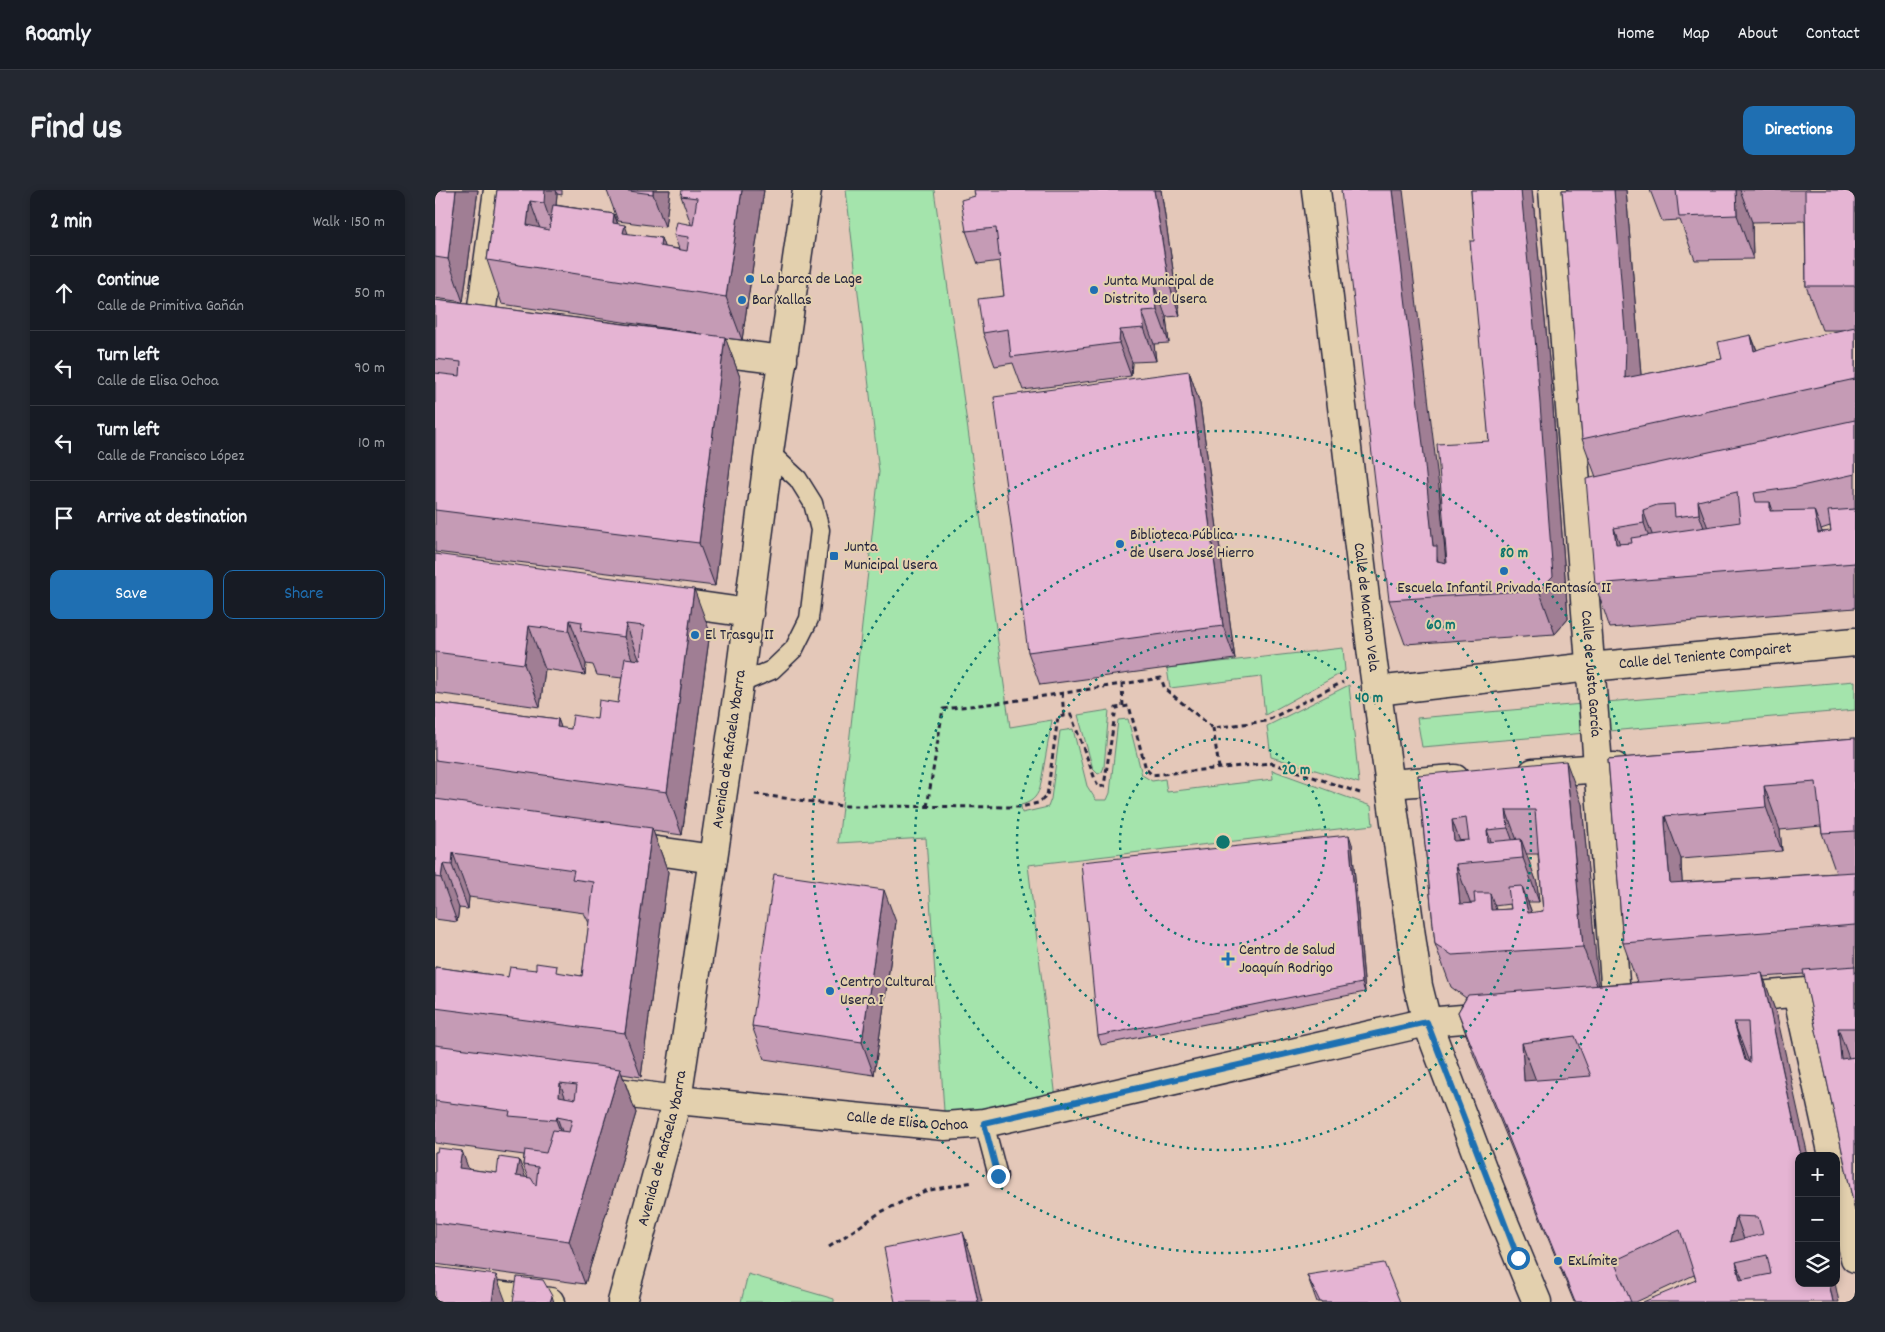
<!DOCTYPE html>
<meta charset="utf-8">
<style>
:root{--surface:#171b24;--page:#242831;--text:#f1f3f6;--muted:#9ea1a6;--line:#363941;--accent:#1f6fb2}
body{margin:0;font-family:Dekko,sans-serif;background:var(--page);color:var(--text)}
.controls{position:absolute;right:15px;bottom:15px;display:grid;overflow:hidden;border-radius:10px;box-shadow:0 2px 8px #0003}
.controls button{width:45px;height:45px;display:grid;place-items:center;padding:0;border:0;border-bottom:1px solid var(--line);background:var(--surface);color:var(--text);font:25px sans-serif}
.stop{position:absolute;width:15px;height:15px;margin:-11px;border:4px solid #1f6fb2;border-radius:50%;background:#fff}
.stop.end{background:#1f6fb2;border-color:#fff;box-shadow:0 1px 5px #0008}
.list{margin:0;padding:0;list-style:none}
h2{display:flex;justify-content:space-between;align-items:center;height:65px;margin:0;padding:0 20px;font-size:21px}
h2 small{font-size:16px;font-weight:400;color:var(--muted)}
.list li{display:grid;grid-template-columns:32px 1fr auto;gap:15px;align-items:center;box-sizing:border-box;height:75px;padding:0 20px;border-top:1px solid var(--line)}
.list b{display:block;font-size:19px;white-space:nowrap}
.list p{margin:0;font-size:16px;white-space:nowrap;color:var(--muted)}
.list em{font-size:16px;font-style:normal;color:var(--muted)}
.actions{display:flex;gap:10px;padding:15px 20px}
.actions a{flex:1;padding:11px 0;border:1px solid var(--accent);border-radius:10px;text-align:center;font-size:18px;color:var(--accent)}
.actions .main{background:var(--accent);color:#fff}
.icon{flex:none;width:28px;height:28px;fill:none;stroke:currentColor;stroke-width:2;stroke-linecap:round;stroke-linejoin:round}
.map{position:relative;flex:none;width:1420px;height:1112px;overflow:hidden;border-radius:10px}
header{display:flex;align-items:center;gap:30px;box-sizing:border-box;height:70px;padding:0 25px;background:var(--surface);border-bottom:1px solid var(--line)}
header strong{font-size:24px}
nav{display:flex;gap:28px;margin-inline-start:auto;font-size:18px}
.intro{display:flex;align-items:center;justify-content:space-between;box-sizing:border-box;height:120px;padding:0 30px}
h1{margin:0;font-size:35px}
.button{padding:12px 22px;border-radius:10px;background:var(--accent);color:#fff;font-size:18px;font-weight:700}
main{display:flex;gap:30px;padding:0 30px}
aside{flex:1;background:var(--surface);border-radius:10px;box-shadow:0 2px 8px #0003}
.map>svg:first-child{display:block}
</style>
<header>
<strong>Roamly</strong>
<nav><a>Home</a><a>Map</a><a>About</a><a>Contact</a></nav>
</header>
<div class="intro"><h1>Find us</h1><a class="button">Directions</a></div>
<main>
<aside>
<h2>2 min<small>Walk · 150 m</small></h2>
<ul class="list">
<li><svg class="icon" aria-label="ahead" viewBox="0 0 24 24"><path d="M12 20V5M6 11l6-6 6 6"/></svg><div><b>Continue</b><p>Calle de Primitiva Gañán</p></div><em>50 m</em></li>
<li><svg class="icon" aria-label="left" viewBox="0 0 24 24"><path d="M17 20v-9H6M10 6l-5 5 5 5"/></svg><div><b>Turn left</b><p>Calle de Elisa Ochoa</p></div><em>90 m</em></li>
<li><svg class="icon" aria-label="left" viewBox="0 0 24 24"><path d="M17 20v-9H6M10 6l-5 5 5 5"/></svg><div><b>Turn left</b><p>Calle de Francisco López</p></div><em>10 m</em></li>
<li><svg class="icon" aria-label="arrive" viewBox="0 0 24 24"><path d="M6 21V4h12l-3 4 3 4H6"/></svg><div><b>Arrive at destination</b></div></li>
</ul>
<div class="actions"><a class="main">Save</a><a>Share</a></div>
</aside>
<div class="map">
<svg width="1420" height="1112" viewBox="0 0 1420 1112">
<rect width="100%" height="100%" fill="#e4c8b9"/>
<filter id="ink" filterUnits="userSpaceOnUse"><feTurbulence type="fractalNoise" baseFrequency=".02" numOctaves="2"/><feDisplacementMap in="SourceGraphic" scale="10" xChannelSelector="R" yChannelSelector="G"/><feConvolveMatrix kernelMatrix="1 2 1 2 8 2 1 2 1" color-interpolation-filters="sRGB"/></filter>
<g filter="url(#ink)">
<g fill="#a4e4ac" stroke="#638374">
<path d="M 411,0 L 499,0 L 575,537 L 617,530 L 605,598 C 601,608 597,612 586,615 L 587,623 L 613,617 L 616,609 L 625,541 L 638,539 L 652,596 L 661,610 L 672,610 L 675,603 L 683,530 L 693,529 L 707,585 L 717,591 L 730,589 L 732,602 L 838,589 L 837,580 L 936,616 L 938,635 L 593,675 L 622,917 L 510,936 L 491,648 L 403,653 L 444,282 Z"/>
<polygon points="908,458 910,481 830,525 826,487 735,498 732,478"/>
<polygon points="1420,491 1420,520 987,557 982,528"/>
<polygon points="914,495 924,593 836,567 832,536"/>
<polygon points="674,520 669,577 667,582 663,584 658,579 643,525"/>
<polygon points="313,1084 399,1109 399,1112 306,1112"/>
</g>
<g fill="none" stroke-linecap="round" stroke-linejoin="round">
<defs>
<g id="service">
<polyline points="304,494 337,480 359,459 374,429 385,340 378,313 363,289 334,262"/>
<polyline points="549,933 563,986"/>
</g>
<g id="minor">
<path id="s1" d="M 881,0 L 938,474 L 983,796 L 992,832 L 1055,999 L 1102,1112"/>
<path id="s2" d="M 1118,0 L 1182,818"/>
<polyline points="45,132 63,0"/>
<polyline points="260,159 348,170"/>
<polyline points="229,411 314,423"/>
<path id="s3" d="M 941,501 L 1155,477 L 1420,452"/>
<polyline points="1098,583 1180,577"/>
<polyline points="954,594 1020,589"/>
<polyline points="188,656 278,669"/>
<polyline points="1362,803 1398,966"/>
<polyline points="1298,808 1420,798"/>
<path id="s4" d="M 158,899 L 242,910 L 510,936 L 549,933 L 622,917 L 992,832 L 1063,826"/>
<polyline points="1401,982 1420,1068"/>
<polyline points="0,1097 115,1112"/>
</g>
<g id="secondary">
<path id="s5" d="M 187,1112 L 242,910 L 304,494 L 334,262 L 372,0"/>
</g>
</defs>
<use href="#service" stroke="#22223b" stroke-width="21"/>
<use href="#minor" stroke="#22223b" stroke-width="31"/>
<use href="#secondary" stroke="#22223b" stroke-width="31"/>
<g stroke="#22223b" stroke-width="3" stroke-dasharray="5 4" stroke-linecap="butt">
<polyline points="687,493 688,517"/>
<polyline points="627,503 629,527"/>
<polyline points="778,538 784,578"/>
<polyline points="320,604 407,616 586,617 603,613 612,606 623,527 636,525 663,597 669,596 681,518 694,516 711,579 717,585 837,573 925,603"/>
<polyline points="492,617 508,519 571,512 726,488 730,499 778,538 831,531 908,492"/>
<polyline points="394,1057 446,1022 490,1001 538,992"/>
</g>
<use href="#service" stroke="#e3d0ae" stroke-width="18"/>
<use href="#minor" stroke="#e3d0ae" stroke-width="28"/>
<use href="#secondary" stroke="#e3d0ae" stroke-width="28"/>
</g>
<g fill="#c59bb5" stroke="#22223b" fill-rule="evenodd">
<polygon points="0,0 43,0 28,112 0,108"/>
<polygon points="62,0 127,0 127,5 122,4 121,15 179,24 183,34 193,44 226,48 229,57 244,59 239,45 256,34 246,6 329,0 307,150 290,148 306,190 280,396 0,362 0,110 262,143 67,114 52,70"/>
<polygon points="167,0 235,0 230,37 183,31 172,1"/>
<polygon points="726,0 745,126 731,127 734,153 719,154 721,171 697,172 696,186 588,200 578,173 560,176 548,143 569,106 565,71 543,74 531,41 540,6"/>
<polygon points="1036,0 1097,0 1116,190 1133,429 1120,444 970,454 954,410 1004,298 1011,372 1012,373 1054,251"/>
<path d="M 1127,0 L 1191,0 L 1206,185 L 1287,169 L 1316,145 L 1322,160 L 1410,140 L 1387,140 L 1371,96 L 1370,31 L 1317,32 L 1318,69 L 1260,70 L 1245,30 L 1227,31 L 1215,0 L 1420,0 L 1420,418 L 1175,438 L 1160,394 L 1161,287 L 1147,249 ZM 1395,336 L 1396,341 L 1387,342 L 1386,339 Z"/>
<polygon points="754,181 765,214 800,469 605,495 593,462"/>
<polygon points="0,364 275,442 247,645 218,641 233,682 206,887 187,884 201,923 150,1094 0,1074 0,962 27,961 33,979 62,983 84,970 90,988 93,988 88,975 89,966 89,965 0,953 0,777 73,787 101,780 147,786 154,733 149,723 34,707 33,719 24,718 22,732 0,729 0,513 123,529 126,538 136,539 162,529 183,513 187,488 162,485 158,475 151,474 150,485 110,479 105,517 0,503"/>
<path d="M 1420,548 L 1420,1021 L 1369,784 L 1328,787 L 1342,826 L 1364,1093 L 1261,1090 L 1259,1085 L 1201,1112 L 1139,1112 L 1039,866 L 1023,822 L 1031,808 L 1016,797 L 1000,754 L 983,585 L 1147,614 L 1163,795 L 1202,792 L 1188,753 L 1173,569 ZM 1386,636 L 1387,643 L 1401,683 L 1247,692 L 1246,669 L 1347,661 L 1345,640 ZM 1091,664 L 1103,664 L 1108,721 L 1097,723 L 1093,712 L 1104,712 L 1102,693 ZM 1075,714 L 1076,719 L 1061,720 L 1059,716 Z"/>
<polygon points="917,654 930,802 666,855 663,846"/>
<polygon points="461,732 439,885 329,869 317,836"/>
<polygon points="872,1085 965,1112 882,1112"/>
</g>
<g fill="#a07e94" stroke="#22223b">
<polygon points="21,0 43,0 28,112 13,69"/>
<polygon points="102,0 121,0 122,4 120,27 124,56 109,13"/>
<polygon points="218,0 235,0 230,37 218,4"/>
<polygon points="307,0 329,0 307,150 291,107"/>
<polygon points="719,0 726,0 745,126 734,94"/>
<polygon points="957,0 968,0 1004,298 1012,383 1015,406 998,356"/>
<polygon points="1086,0 1097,0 1116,190 1133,429 1120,444 1104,400"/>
<polygon points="1179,0 1191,0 1207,197 1190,188"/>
<polygon points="1301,0 1305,0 1317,32 1318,69 1302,25"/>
<polygon points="95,11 111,55 92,35"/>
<polygon points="179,24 195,68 178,33"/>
<polygon points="190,35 205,78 188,43"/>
<polygon points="226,48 242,92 241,99 225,56"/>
<polygon points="719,94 731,127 734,153 722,120"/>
<polygon points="707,121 719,154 721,171 709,138"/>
<polygon points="685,140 697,172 696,186 684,153"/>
<polygon points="1316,145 1332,188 1319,161"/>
<polygon points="290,147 306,190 280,396 264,353"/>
<polygon points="754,181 765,214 800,469 788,436"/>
<polygon points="1263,311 1279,354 1280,368 1264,324"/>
<polygon points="1335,312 1350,356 1335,321"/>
<polygon points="1208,320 1224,363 1224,377 1209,333"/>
<polygon points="1379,320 1395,363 1383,343"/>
<polygon points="1179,338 1195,382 1181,354"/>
<polygon points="259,399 275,442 247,645 232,602"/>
<polygon points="135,430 151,474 150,485 134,441"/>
<polygon points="191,434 207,477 205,491 189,447"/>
<polygon points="94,436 110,479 105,517 89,474"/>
<polygon points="123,529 139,573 122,537"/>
<polygon points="1131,571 1147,614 1164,801 1148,757"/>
<polygon points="1329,596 1345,640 1347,661 1331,617"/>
<polygon points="1071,620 1087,664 1084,668 1073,638"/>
<polygon points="1230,626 1246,669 1246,677 1251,737 1235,693 1230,633"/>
<polygon points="1017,630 1033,673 1019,651"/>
<polygon points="217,638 233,682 206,887 190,843"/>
<polygon points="1052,640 1063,670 1053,652"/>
<polygon points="914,645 917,654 930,802 927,793"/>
<polygon points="1086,649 1102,693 1104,712 1088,668"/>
<polygon points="18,663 34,707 33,719 17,675"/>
<polygon points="8,674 24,718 22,732 6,688"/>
<polygon points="1021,674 1037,718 1025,714"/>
<polygon points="1087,696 1103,740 1093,723"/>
<polygon points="449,700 461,732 439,885 427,852"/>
<polygon points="1055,703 1071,747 1071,763 1056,720"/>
<polygon points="1327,783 1342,826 1373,966 1366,966"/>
<polygon points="1299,832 1315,875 1310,870"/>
<polygon points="1403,838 1419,882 1406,869"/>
<polygon points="1087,853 1103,896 1089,891"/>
<polygon points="185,879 201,923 150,1094 134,1051"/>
<polygon points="125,893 141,936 124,906"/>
<polygon points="122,927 137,970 137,974 121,930"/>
<polygon points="27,961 43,1005 24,978"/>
<polygon points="84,970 100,1013 81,986"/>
<polygon points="1301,1026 1316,1069 1296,1052"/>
<polygon points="528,1042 537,1067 547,1112 543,1112"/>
<polygon points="1301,1072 1316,1112 1305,1090"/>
<polygon points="61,1085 71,1112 57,1112"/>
<polygon points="1394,1093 1400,1093 1404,1112 1398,1112"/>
<polygon points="117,1106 119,1112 115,1112"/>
</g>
<g fill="#e5b4d3" stroke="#22223b" fill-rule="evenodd">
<polygon points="0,0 21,0 13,69 0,67"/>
<polygon points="62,0 110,0 109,13 95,11 92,35 114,40 118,15 179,24 178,33 190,35 188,43 226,48 225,56 252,61 254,47 239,45 242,32 258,35 262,8 246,6 247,0 307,0 291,107 52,70"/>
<polygon points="186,0 218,0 218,4"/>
<polygon points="539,0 719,0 734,94 719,94 722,120 707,121 709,138 685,140 684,153 576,167 573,139 548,143 543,109 569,106 561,38 531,41 526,10 540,6"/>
<polygon points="906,0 957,0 988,255 998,356 1002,356 1002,371 1012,373 1002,254 1054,251 1035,51 1039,51 1036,0 1086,0 1100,147 1118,386 1104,400 954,410"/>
<polygon points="1127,0 1179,0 1191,154 1190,188 1287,169 1283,152 1316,145 1319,161 1327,158 1420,137 1420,189 1147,249"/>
<polygon points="1241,0 1301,0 1302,25 1244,27"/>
<polygon points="1370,0 1420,0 1420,96 1371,96"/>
<polygon points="0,110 290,147 264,353 0,320 0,183 25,186 26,172 0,169"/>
<polygon points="754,181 788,436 593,462 559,207"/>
<path d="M 1420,230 L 1420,284 L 1362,297 L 1319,303 L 1321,312 L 1335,312 L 1335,321 L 1379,320 L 1383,343 L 1396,341 L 1393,321 L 1420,319 L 1420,373 L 1160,394 L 1151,289 ZM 1302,302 L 1305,332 L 1196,348 L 1197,353 L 1181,354 L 1179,338 L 1209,333 L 1208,320 L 1222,315 L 1239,314 L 1240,327 L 1264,324 L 1263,311 Z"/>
<polygon points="0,364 259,399 232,602 0,570 0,513 123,529 122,537 136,539 138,525 162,529 164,510 183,513 190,468 205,470 209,436 191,434 189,447 146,441 147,432 135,430 134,441 94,436 89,474 0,462"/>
<polygon points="1420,548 1420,641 1387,643 1381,592 1329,596 1331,617 1230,626 1230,633 1235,693 1420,682 1420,735 1188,753 1173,569"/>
<path d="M 1131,571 L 1148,757 L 1017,765 L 1000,754 L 983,585 ZM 1071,620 L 1100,620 L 1108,721 L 1093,723 L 1087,696 L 1073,697 L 1076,719 L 1056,720 L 1055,703 L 1039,703 L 1040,713 L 1025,714 L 1021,674 L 1088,668 L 1086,649 L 1053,652 L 1052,640 L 1073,638 ZM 1031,628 L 1034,650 L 1019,651 L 1017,630 Z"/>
<polygon points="0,609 217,638 190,843 0,818 0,777 73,787 75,777 101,780 101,773 122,776 121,782 147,786 159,692 137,689 139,680 18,663 17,675 8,674 6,688 0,687"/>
<polygon points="914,645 927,793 663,846 646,672"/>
<polygon points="339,684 449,700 427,852 317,836"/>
<polygon points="1420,776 1420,838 1403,838 1406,869 1420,867 1420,1021 1368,780"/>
<path d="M 1327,783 L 1366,966 L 1364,966 L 1364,1093 L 1394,1093 L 1398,1112 L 1208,1112 L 1261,1090 L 1245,1040 L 1179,1071 L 1196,1112 L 1140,1112 L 1023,822 L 1033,805 ZM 1299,832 L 1313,832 L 1315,873 L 1310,870 ZM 1140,846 L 1156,886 L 1089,891 L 1087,853 ZM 1301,1026 L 1323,1027 L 1328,1044 L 1296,1052 ZM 1332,1065 L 1336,1084 L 1305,1090 L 1301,1072 Z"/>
<path d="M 0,855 L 185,879 L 134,1051 L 0,1033 L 0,962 L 2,962 L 3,958 L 27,961 L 24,978 L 62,983 L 64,967 L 84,970 L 81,986 L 96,988 L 101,996 L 103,977 L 88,975 L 90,960 L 111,963 L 118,940 L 134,942 L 137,930 L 122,927 L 121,930 L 74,926 L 75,921 L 0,911 ZM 125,893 L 142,895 L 140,909 L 124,906 Z"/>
<polygon points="528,1042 543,1112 460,1112 449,1058"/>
<polygon points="949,1073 965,1112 885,1112 872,1085"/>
<polygon points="0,1077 61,1085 57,1112 0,1112"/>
<polygon points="82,1087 108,1090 117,1106 115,1112 78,1112"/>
</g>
</g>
<g fill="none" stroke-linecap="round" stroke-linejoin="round" filter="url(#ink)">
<polyline stroke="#1f6fb2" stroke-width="6" points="563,986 549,933 992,832 1083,1068"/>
</g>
<g fill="none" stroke="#0f766e" stroke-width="2.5" stroke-dasharray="2.5 5">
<circle cx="788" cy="652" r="103"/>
<circle cx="788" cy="652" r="206"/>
<circle cx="788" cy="652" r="308"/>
<circle cx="788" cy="652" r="411"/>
</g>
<g fill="#1f6fb2" stroke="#e3d0ae" stroke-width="2">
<circle cx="315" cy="89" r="5"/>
<circle cx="659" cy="100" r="5"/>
<circle cx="307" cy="110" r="5"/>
<circle cx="685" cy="354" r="5"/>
<rect x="394" y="361" width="10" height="10" rx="2.5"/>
<circle cx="1069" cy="381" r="5"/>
<circle cx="260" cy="445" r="5"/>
<path d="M790.5 761.5h5v5h5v5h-5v5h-5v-5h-5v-5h5z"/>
<circle cx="395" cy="801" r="5"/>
<circle cx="1123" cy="1071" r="5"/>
</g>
<g text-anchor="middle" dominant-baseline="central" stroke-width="4" stroke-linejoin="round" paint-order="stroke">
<g font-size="16" fill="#22223b" stroke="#e3d0ae" text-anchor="start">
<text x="325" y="89">La barca de Lage</text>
<text x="669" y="91">Junta Municipal de<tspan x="669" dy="18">Distrito de Usera</tspan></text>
<text x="317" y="110">Bar Xallas</text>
<text x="695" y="345">Biblioteca Pública<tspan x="695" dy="18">de Usera José Hierro</tspan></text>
<text x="409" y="357">Junta<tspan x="409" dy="18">Municipal Usera</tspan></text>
<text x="1069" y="398" text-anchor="middle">Escuela Infantil Privada Fantasía II</text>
<text x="270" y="445">El Trasgu II</text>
<text x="804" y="760">Centro de Salud<tspan x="804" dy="18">Joaquín Rodrigo</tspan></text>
<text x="405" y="792">Centro Cultural<tspan x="405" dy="18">Usera I</tspan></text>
<text x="1133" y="1071">ExLímite</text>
</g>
<g font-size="16" fill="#22223b" stroke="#e3d0ae">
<text stroke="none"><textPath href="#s1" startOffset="420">Calle de Mariano Vela</textPath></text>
<text stroke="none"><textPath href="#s3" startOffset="331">Calle del Teniente Compairet</textPath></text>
<text stroke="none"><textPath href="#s2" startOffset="485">Calle de Justa García</textPath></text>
<text stroke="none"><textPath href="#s5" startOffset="564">Avenida de Rafaela Ybarra</textPath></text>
<text stroke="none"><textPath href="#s4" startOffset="316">Calle de Elisa Ochoa</textPath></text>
<text stroke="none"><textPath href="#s5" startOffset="159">Avenida de Rafaela Ybarra</textPath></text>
</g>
</g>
<circle cx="788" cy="652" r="8" fill="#0f766e" stroke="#e3d0ae" stroke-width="2.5"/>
<g font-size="15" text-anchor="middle" font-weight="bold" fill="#0f766e" stroke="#e3d0ae" stroke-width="4" stroke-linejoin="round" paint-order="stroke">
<text x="1079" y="367">80 m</text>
<text x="1006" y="439">60 m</text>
<text x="934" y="512">40 m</text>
<text x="861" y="584">20 m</text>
</g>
</svg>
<div class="controls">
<button>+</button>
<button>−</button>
<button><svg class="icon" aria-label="layers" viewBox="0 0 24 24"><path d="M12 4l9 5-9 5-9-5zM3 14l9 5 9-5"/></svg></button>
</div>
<div class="stop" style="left:1083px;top:1068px"></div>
<div class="stop end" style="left:563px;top:986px"></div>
</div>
</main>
